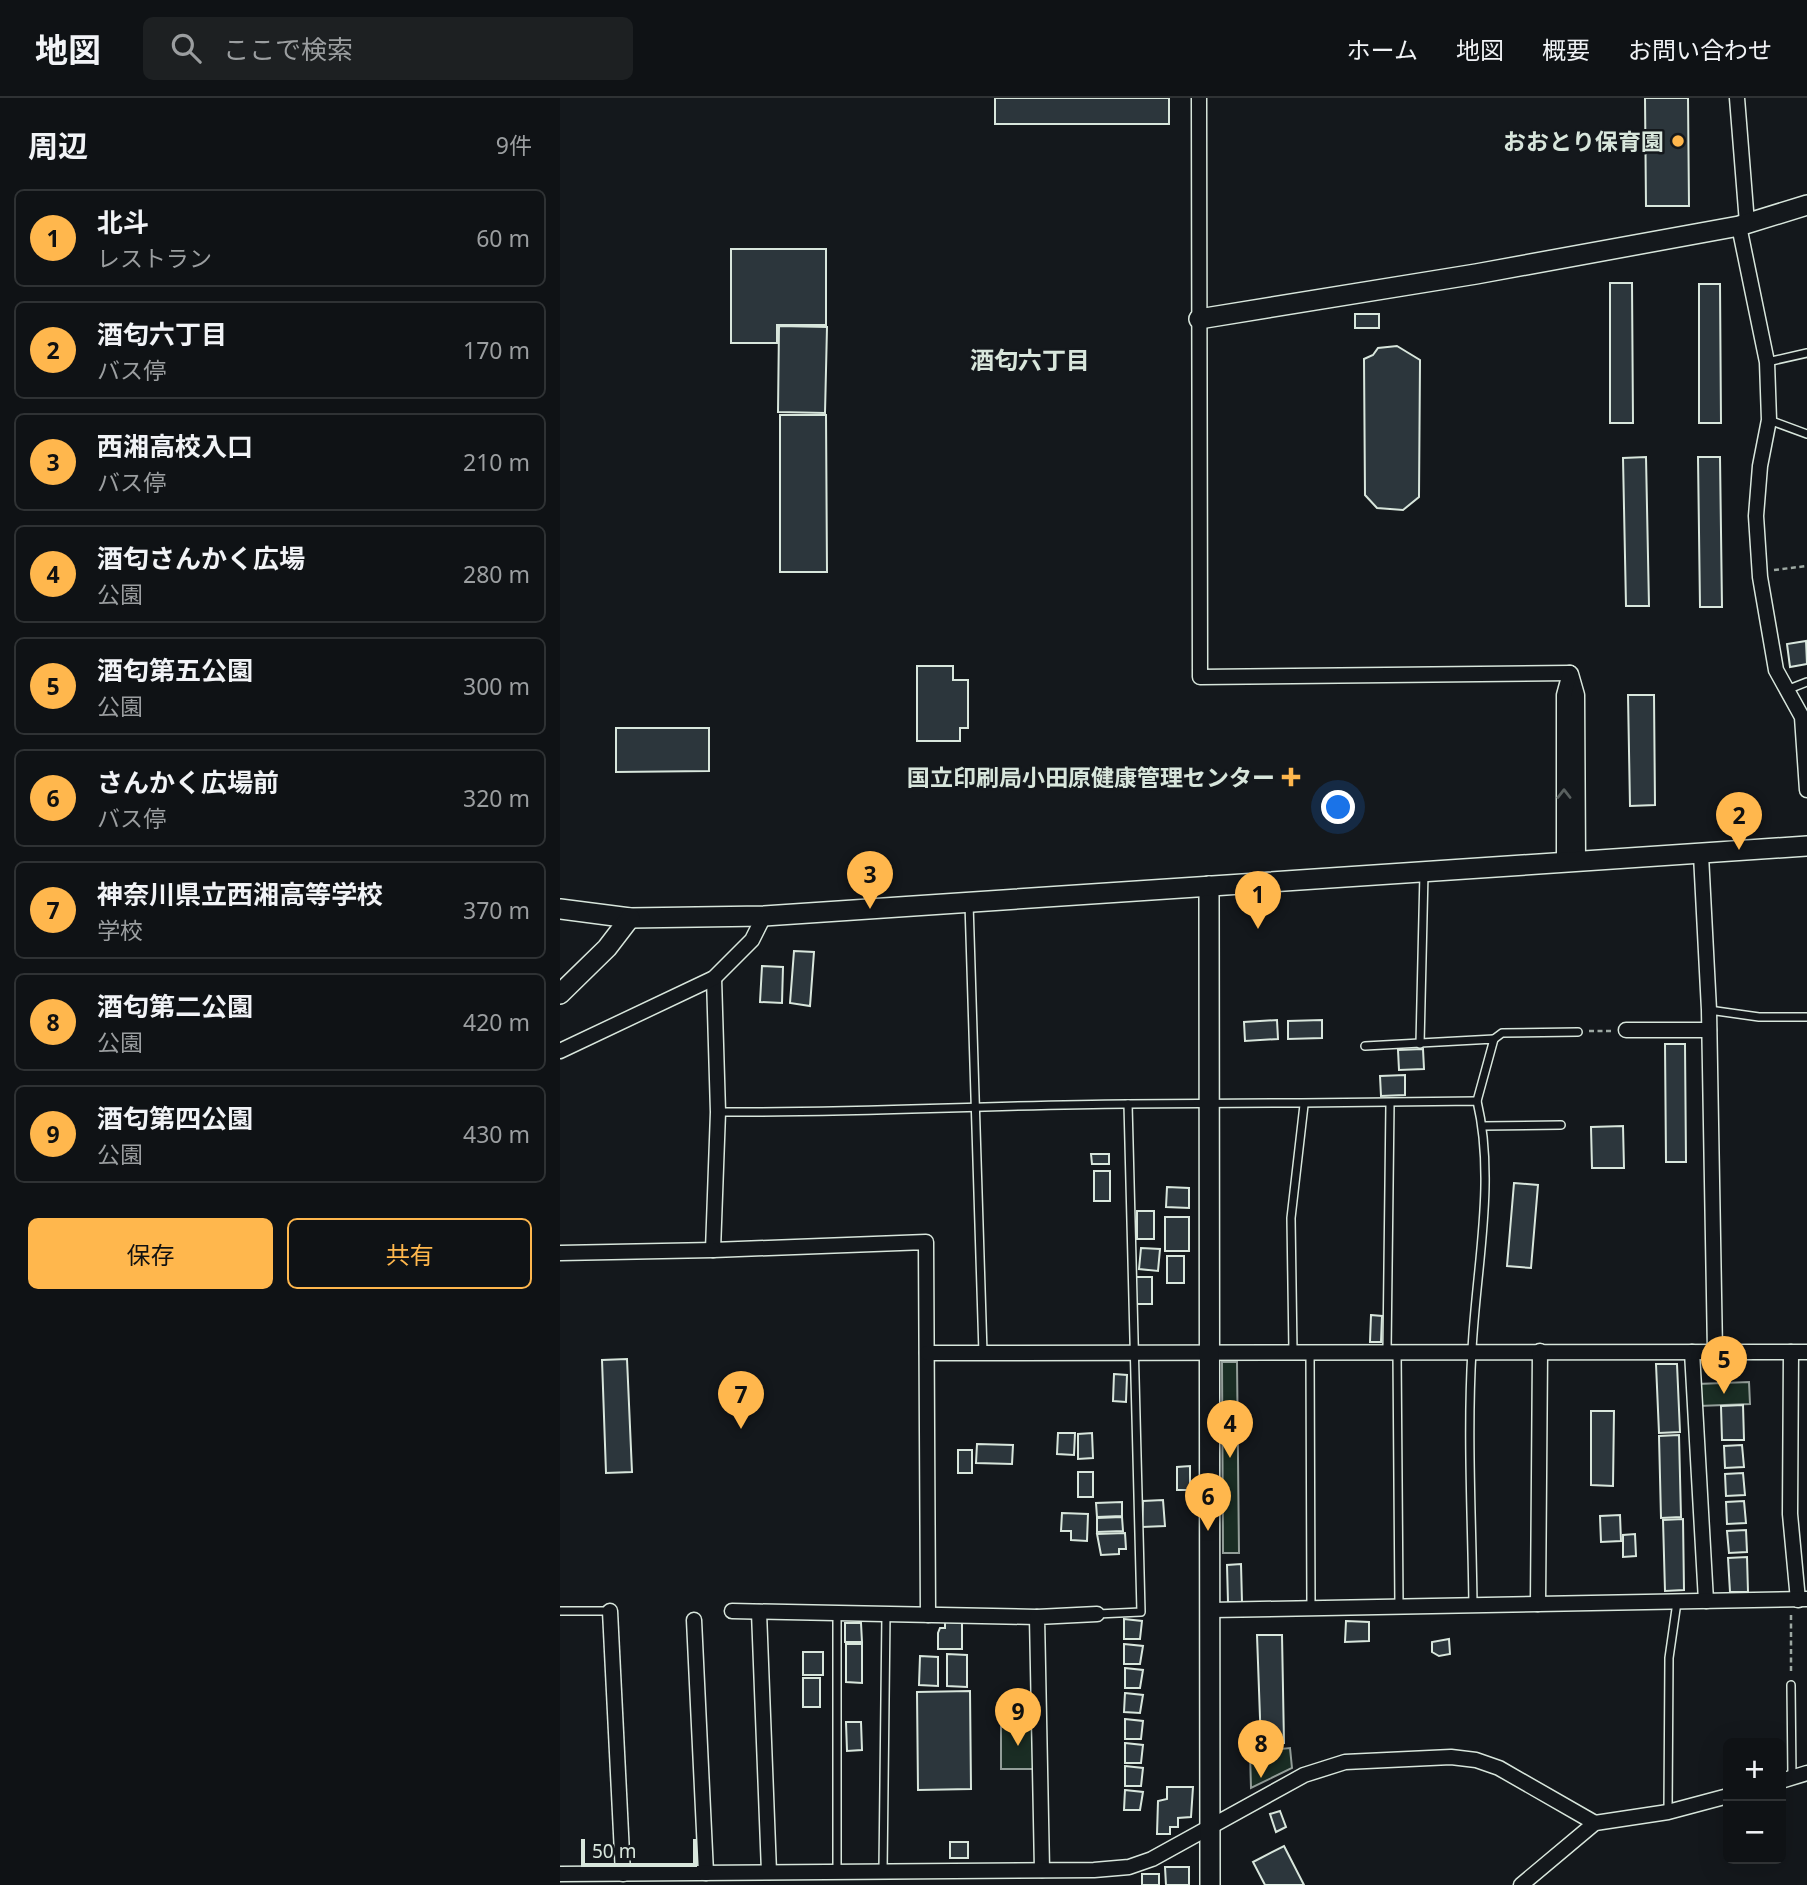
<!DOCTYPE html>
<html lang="ja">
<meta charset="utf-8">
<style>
:root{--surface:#0f1215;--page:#1d2022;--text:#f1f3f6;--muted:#9b9ea0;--line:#2f3234;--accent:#ffb74d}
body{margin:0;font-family:"Noto Sans","Noto Sans JP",sans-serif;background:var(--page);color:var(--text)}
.controls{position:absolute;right:21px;bottom:21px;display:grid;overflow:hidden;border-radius:10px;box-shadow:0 7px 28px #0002}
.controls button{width:63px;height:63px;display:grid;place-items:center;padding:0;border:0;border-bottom:2px solid var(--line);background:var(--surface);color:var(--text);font:35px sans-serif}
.scale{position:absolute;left:21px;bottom:18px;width:116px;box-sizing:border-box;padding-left:7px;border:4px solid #d8e6dc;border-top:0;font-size:19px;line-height:24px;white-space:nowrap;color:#d8e6dc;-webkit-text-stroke:5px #14181c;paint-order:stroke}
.you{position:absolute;left:779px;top:710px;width:24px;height:24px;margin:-18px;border:5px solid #fff;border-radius:50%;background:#1a73e8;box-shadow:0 0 0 10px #1a73e833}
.badge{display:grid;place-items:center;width:46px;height:46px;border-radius:50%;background:var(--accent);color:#111;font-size:23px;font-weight:700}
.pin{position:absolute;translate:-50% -58px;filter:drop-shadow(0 2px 4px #0008)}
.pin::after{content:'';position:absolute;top:37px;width:24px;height:21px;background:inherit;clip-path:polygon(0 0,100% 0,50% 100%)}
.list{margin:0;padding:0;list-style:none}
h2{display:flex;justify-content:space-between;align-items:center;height:91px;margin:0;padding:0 28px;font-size:30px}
h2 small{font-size:23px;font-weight:400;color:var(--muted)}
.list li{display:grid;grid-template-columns:46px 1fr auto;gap:21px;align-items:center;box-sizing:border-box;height:98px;margin:0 14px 14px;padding:0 14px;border:2px solid var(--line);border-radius:10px}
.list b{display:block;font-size:26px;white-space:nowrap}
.list p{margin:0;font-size:23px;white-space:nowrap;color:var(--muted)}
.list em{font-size:23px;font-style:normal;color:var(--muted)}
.actions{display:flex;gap:14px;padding:21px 28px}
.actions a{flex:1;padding:16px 0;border:2px solid var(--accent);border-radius:10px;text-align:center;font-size:24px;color:var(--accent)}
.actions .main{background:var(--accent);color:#111}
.icon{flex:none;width:38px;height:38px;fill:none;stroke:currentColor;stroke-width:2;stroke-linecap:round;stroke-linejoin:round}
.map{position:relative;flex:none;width:1247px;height:1787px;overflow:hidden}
header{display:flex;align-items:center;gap:42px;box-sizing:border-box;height:98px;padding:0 35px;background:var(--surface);border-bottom:2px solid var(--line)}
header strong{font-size:33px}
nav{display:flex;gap:38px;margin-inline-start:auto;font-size:24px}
.search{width:490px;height:63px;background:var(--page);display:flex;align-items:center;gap:18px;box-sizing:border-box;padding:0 24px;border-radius:10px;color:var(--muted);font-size:26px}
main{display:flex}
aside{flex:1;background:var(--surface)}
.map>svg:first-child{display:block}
</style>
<header>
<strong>地図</strong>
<div class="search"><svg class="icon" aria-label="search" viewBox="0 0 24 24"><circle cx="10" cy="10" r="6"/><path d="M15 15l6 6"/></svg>ここで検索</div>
<nav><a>ホーム</a><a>地図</a><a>概要</a><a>お問い合わせ</a></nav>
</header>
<main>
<aside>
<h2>周辺<small>9件</small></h2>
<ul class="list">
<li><span class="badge">1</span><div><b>北斗</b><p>レストラン</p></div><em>60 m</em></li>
<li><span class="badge">2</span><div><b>酒匂六丁目</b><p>バス停</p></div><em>170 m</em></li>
<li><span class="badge">3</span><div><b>西湘高校入口</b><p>バス停</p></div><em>210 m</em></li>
<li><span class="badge">4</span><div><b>酒匂さんかく広場</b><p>公園</p></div><em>280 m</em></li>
<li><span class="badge">5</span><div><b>酒匂第五公園</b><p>公園</p></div><em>300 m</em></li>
<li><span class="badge">6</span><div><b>さんかく広場前</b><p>バス停</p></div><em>320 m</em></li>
<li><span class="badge">7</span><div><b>神奈川県立西湘高等学校</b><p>学校</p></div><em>370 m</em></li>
<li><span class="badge">8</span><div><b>酒匂第二公園</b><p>公園</p></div><em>420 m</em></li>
<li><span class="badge">9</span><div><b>酒匂第四公園</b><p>公園</p></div><em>430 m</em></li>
</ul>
<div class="actions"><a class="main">保存</a><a>共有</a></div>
</aside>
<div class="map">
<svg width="1247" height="1787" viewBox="0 0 1247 1787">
<rect width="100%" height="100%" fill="#14181c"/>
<g fill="#1a2d24" stroke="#939e99" stroke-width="2">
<polygon points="662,1264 677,1264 679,1455 663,1455"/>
<polygon points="1189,1284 1190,1306 1139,1308 1137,1286"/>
<polygon points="474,1625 475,1671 441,1671 441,1626"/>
<polygon points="730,1650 732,1670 691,1690 690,1654"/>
</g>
<g fill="#2c363c" stroke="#d8e6dc" stroke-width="2">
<rect x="435" y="0" width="174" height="26"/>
<polygon points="1085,0 1128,0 1129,108 1086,108"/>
<polygon points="171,151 266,151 266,227 217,227 217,245 171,245"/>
<polygon points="1050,185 1072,185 1073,325 1050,325"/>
<polygon points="1139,186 1160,186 1161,325 1139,325"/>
<rect x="795" y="216" width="24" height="14"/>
<polygon points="219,228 267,229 265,315 218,314"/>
<polygon points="837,248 860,262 859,399 843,412 817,410 805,397 804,261 813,257 818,250"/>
<polygon points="220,317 266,317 267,474 220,474"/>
<polygon points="1086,359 1089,508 1066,508 1063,360"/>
<polygon points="1138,359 1160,359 1162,509 1140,509"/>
<polygon points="1246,543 1247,566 1230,569 1227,546"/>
<polygon points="357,568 393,568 393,582 408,582 408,630 400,630 400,643 357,643"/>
<polygon points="1068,597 1094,597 1095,707 1070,708"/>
<polygon points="56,630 149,630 149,673 56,674"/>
<polygon points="234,853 254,854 250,908 230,905"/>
<polygon points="202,868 223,869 222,905 200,904"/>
<polygon points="717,922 718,941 685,943 684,924"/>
<polygon points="762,922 762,940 728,941 728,923"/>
<polygon points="1105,946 1125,946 1126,1064 1106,1064"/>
<polygon points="863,951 864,971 839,972 838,952"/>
<polygon points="845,977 845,997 821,998 820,978"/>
<polygon points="1063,1028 1064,1070 1032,1070 1031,1029"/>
<polygon points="531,1056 549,1056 549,1066 532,1066"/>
<rect x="534" y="1073" width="16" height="30"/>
<polygon points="954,1085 978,1087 971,1170 947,1168"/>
<polygon points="607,1089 629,1090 629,1110 606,1109"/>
<rect x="577" y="1113" width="17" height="28"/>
<rect x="605" y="1119" width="24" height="34"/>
<polygon points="581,1150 600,1151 598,1173 579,1171"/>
<rect x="607" y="1158" width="17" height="27"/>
<rect x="575" y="1179" width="17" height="27"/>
<polygon points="811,1217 822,1218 821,1244 810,1244"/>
<polygon points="67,1261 72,1374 46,1375 42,1262"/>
<polygon points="1096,1266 1117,1266 1120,1334 1099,1335"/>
<polygon points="554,1276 567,1277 566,1304 553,1303"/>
<polygon points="1183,1307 1184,1342 1162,1342 1161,1308"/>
<polygon points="1031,1313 1054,1313 1053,1388 1031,1387"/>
<polygon points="498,1335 515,1335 514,1357 497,1356"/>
<polygon points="532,1335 533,1360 518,1361 518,1336"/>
<polygon points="1119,1337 1121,1419 1101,1420 1099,1338"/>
<polygon points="417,1346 453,1347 452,1366 416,1365"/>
<polygon points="1182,1347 1184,1369 1165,1370 1164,1348"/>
<rect x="398" y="1352" width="14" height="23"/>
<polygon points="630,1368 630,1392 617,1392 617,1369"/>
<rect x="518" y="1374" width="15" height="25"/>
<polygon points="1183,1375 1185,1397 1166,1398 1165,1376"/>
<polygon points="603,1402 605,1428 582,1429 583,1403"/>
<polygon points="1184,1403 1186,1425 1167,1426 1166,1404"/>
<polygon points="562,1404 562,1418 537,1419 536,1405"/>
<polygon points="502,1415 528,1416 527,1443 511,1442 511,1433 501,1433"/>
<polygon points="1060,1417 1061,1443 1041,1444 1040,1418"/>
<polygon points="562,1419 563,1433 537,1434 537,1420"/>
<polygon points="1123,1421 1124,1492 1105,1493 1103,1422"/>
<polygon points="1186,1432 1187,1454 1169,1455 1167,1433"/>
<polygon points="565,1435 566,1451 559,1451 559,1456 541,1457 537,1436"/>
<polygon points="1075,1436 1076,1458 1063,1459 1063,1437"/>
<polygon points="1187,1459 1188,1494 1170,1494 1168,1460"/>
<polygon points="681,1466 682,1504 668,1504 667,1467"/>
<polygon points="385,1520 402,1520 402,1551 378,1551 378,1535 380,1530 385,1530"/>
<polygon points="564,1521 582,1523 580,1541 564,1541"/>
<polygon points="786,1523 809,1524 809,1543 785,1544"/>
<polygon points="285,1525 301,1525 302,1544 285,1544"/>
<polygon points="697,1537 722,1537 724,1645 701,1647"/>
<polygon points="889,1541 890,1556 879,1558 872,1554 872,1544"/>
<polygon points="286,1546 302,1546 302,1585 286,1584"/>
<polygon points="564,1546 583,1548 580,1566 564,1566"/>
<rect x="243" y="1554" width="20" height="23"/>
<polygon points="387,1556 407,1557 407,1589 387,1588"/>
<polygon points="360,1558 378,1559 378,1588 359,1587"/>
<polygon points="565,1570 583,1572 580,1590 565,1590"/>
<rect x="243" y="1580" width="17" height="29"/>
<polygon points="410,1593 411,1691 358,1692 357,1594"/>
<polygon points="565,1595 583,1597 580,1615 564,1614"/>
<polygon points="565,1621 583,1623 581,1641 565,1641"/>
<polygon points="286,1624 301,1624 302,1652 287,1653"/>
<polygon points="565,1645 583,1647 581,1665 565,1665"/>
<polygon points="565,1668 583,1670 581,1688 565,1688"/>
<polygon points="607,1689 633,1689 631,1719 618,1720 618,1729 610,1729 610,1736 597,1736 598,1703 607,1701"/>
<polygon points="565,1692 583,1694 580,1712 564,1712"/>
<polygon points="720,1713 726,1729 716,1734 710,1716"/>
<rect x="390" y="1744" width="18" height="16"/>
<polygon points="724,1748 744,1787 705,1787 693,1764"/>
<polygon points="605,1769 629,1769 629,1787 606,1787"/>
<rect x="582" y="1776" width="17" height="11"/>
</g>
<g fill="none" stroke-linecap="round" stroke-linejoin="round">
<defs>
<g id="lane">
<polyline points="1207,264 1247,255"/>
<polyline points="1209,322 1247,336"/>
<polyline points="1229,591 1247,584"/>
<polyline points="409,805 423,1255"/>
<polyline points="1149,912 1199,919 1247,919"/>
<polyline points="934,941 942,935 1018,934"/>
<polyline points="860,946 864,775"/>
<polyline points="805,948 934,941 917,1003"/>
<path d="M 159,1014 C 295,1015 431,1007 567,1006 C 684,1005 800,1005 917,1003 C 936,1083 916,1170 912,1252 C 907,1336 912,1422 913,1507"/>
<polyline points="923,1028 1001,1027"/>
<polyline points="733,1253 731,1120 744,1007"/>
<polyline points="827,1253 830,1005"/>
<polyline points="837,1254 839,1508"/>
<polyline points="750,1255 751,1510"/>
<polyline points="0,1513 50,1513"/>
<polyline points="277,1515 277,1773"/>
<polyline points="537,1516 581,1514 568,1006"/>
<polyline points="1231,1587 1232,1679"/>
<polyline points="1108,1714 1109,1560 1117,1504"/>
<polyline points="323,1773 326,1516"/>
</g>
<g id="street">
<polyline points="639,0 640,579 1010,575"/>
<polyline points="1177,0 1187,125"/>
<polyline points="1179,128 1207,264 1209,322 1200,368 1196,418 1200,479 1216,572 1242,619 1247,692"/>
<polyline points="1011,576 1017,597 1018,764"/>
<polyline points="1141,757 1149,912 1155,1254"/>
<polyline points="1004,765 1004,597 1010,575"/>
<polyline points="154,880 158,1014 153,1152 366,1144 368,1517"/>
<polyline points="1066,932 1149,932"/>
<polyline points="0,953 154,880 192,842 204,818"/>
<polyline points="0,1155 153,1152"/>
<polyline points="1132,1254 1146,1503"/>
<polyline points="1231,1254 1230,1416 1238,1502"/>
<polyline points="367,1255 1247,1254"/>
<polyline points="978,1506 980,1253"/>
<polyline points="651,1512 1247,1501"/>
<polyline points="50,1513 63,1776"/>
<polyline points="172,1513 477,1519"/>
<polyline points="199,1514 209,1774"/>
<polyline points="134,1522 146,1775"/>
<polyline points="1221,1683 1247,1675"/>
<polyline points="482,1772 477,1519 537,1516"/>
<polyline points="0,1776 534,1772 569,1769 592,1761 744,1677 785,1664 891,1659 916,1662 939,1670 1035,1725"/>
<polyline points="961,1787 1035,1725 1108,1714 1168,1698"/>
</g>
<g id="secondary">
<polyline points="639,221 916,176 1179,128 1247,107"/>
<polyline points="649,788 650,1787"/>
<polyline points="0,811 70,820 204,818 1247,748"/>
<polyline points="0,896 47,850 70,820"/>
</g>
</defs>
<use href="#lane" stroke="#d8e6dc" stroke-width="10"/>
<use href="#street" stroke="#d8e6dc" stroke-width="17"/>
<use href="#secondary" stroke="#d8e6dc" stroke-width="22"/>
<g stroke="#9da8a2" stroke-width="2.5" stroke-dasharray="5 3.5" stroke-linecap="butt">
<polyline points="1214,472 1247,468"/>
<polyline points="1029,933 1053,933"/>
<polyline points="1231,1517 1231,1576"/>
</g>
<use href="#lane" stroke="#14181c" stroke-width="7"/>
<use href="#street" stroke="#14181c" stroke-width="14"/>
<use href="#secondary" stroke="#14181c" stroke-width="19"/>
</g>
<defs><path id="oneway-chevron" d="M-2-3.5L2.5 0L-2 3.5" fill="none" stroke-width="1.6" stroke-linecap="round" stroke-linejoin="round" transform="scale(1.75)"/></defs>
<use stroke="#59605f" href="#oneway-chevron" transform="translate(1004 696) rotate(-90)"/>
<g fill="#ffb74d" stroke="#14181c" stroke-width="2.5">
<circle cx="1118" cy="43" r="7"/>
<path d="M727.5 668.5h7v7h7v7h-7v7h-7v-7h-7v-7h7z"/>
</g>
<g text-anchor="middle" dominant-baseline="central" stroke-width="5" stroke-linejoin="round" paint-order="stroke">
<g font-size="23" font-weight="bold" fill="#d8e6dc" stroke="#14181c" text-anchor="end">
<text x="1104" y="43">おおとり保育園</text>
<text x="715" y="679">国立印刷局小田原健康管理センター</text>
</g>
<g font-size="24" font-weight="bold" fill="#d8e6dc" stroke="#14181c">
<text x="470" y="261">酒匂六丁目</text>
</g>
</g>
</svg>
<div class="controls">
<button>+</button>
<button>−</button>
</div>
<div class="scale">50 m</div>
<div class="you"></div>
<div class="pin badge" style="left:698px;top:831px">1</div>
<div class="pin badge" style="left:1179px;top:752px">2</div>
<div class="pin badge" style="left:310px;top:811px">3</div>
<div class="pin badge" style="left:670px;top:1360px">4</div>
<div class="pin badge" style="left:1164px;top:1296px">5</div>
<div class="pin badge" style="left:648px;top:1433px">6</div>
<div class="pin badge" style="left:181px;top:1331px">7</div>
<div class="pin badge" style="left:701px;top:1680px">8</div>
<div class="pin badge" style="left:458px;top:1648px">9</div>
</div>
</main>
